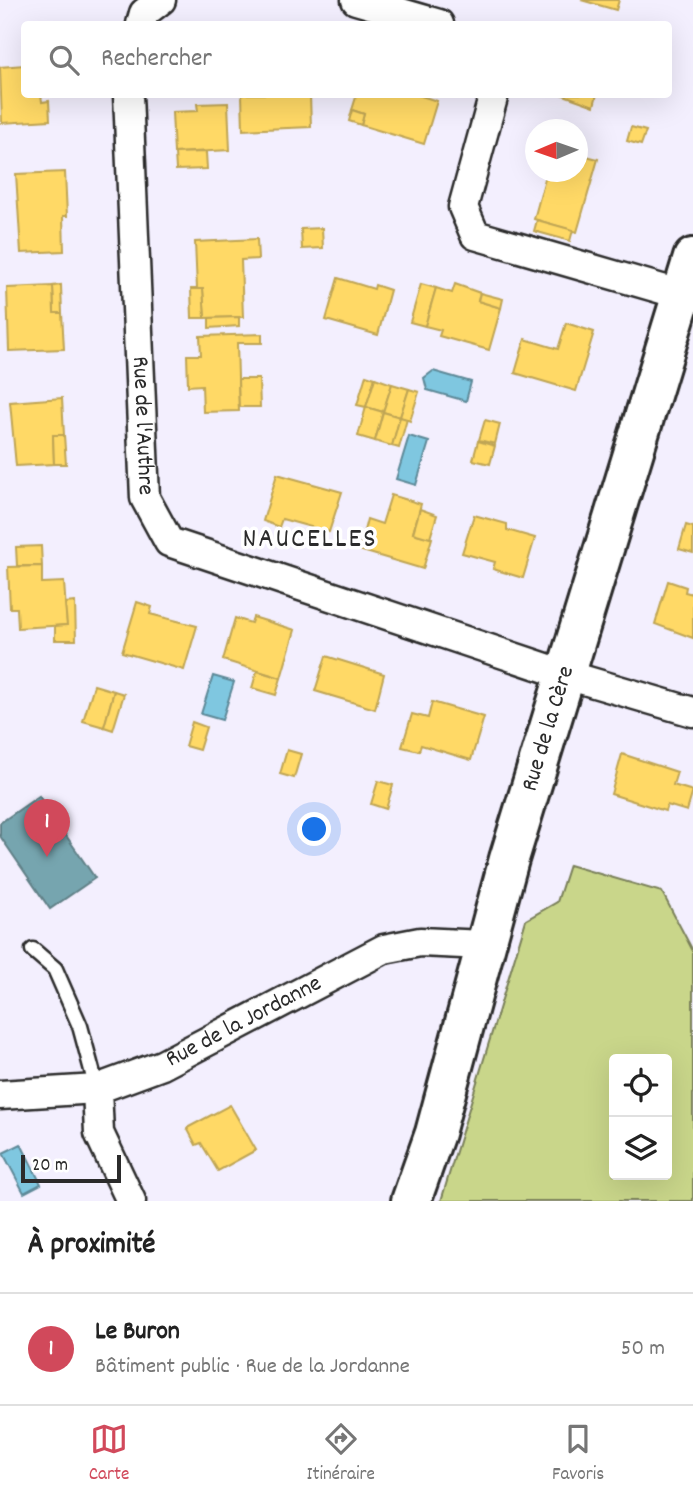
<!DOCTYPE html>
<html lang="fr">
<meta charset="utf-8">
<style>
:root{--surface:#fff;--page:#f6f6f6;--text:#222;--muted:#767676;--line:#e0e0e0;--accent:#d1495b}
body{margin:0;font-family:Dekko,sans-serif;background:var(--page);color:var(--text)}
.controls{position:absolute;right:21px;bottom:21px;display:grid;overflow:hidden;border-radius:7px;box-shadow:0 7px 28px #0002}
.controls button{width:63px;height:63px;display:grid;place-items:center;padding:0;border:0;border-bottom:2px solid var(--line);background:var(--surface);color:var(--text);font:35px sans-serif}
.compass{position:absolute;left:525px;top:119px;width:63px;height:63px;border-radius:50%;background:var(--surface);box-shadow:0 7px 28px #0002;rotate:268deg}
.scale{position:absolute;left:21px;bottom:18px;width:100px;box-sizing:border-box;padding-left:7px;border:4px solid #2b2b2b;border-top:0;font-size:19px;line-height:24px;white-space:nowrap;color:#2b2b2b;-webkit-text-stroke:5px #fff;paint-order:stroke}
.you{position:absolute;left:315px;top:830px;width:24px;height:24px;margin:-18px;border:5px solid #fff;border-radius:50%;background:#1a73e8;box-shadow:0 0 0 10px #1a73e833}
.badge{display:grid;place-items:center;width:46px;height:46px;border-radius:50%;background:var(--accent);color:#fff;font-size:23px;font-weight:700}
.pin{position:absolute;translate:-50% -58px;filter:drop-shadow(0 2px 4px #0008)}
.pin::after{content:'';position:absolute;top:37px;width:24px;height:21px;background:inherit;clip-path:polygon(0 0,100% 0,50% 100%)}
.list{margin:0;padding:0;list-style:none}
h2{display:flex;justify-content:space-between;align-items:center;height:91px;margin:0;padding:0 28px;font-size:30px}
h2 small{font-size:23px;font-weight:400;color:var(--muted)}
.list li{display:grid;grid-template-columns:46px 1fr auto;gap:21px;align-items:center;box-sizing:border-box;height:112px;padding:0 28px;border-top:2px solid var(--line)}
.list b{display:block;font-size:26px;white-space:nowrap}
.list p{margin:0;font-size:23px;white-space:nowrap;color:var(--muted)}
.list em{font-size:23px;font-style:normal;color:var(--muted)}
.icon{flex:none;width:38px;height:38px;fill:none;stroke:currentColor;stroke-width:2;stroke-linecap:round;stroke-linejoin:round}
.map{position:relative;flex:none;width:693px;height:1201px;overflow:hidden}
.search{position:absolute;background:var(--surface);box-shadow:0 7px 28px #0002;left:21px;right:21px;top:21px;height:77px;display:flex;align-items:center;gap:18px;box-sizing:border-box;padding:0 24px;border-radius:7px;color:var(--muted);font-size:26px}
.sheet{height:203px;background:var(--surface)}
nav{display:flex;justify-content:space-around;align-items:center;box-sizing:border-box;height:98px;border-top:2px solid var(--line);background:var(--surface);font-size:19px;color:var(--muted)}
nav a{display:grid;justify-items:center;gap:4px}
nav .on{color:var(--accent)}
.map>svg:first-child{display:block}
</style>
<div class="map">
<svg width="693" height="1201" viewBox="0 0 693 1201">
<rect width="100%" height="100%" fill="#f3effe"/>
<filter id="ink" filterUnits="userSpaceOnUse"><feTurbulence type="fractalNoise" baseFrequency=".0143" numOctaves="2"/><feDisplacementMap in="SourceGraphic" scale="14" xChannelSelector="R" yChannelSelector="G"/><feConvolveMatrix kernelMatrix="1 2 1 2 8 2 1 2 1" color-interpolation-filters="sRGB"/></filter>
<g filter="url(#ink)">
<path fill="#c9d68a" stroke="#7a805a" stroke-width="2" fill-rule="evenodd" d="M 569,865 L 662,892 L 693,951 L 693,1201 L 441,1201 L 526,920 L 557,902 ZM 614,1059 L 667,1059 L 667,1175 L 614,1175 Z"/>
<g fill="#7fc7e0" stroke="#5d8998" stroke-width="2">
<polygon points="433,371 471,382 466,401 427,390 424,378"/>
<polygon points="409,436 429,442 416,485 396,479"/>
<polygon points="213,676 234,682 222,720 201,714"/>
<polygon points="21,1144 41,1184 24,1193 3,1153"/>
</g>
<g fill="#ffd966" stroke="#bfa554" stroke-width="2">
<polygon points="581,0 619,0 616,10"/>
<polygon points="24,65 24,94 41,94 42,102 49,101 50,120 2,123 0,67"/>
<polygon points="242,94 310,94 311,127 243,130"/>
<polygon points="357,94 415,94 437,101 424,144 361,125 364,114 352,110"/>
<polygon points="561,94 597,94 594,106"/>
<polygon points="228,103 230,150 174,153 172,112 198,111 197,104"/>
<polygon points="352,110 364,114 361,125 349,121"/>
<polygon points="631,127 646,131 641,145 627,141"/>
<polygon points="206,152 207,169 176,170 175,153"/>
<polygon points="578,154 598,159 577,232 534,219 546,175 553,177 555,172 578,172"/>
<polygon points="65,172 67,216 63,216 64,251 21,253 16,174"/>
<polygon points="537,220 573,230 570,241 534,231"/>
<polygon points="322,228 323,248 302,249 301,229"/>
<polygon points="257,239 258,259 241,260 243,317 205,318 203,289 197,289 195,242"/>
<polygon points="338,278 374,289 375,285 390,290 378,335 326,320"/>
<polygon points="421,284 436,288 425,326 410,322"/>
<polygon points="455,284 480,293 478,301 501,308 489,350 439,336 441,330 425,326 436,288 452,293"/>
<polygon points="61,285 62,313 54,313 53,286"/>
<polygon points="53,286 54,313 62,313 64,349 9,351 7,288"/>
<polygon points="191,289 203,289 205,318 192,318"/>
<polygon points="480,293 503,299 501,308 478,301"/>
<polygon points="239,317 239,326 209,328 209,318"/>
<polygon points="566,323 594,332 576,391 515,373 525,339 558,349"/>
<polygon points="262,334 262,343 237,343 239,411 203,412 202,385 188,386 187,355 201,355 200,336"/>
<polygon points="366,375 375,378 366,407 357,405"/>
<polygon points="375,378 392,384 383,412 366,407"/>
<polygon points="238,379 259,379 260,407 239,407"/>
<polygon points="392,384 409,389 400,417 383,412"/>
<polygon points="409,389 419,392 410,421 400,417"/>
<polygon points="62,398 64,435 53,435 54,464 16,466 10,402"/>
<polygon points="366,407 383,412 375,441 358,436"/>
<polygon points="383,412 400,417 392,446 375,441"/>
<polygon points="400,417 407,419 399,448 392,446"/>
<polygon points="485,420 500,424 495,444 479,440"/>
<polygon points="53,435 64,435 66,464 54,464"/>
<polygon points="478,441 495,446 490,464 473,460"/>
<polygon points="277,474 342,492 329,532 282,519 279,527 263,521"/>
<polygon points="391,495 421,504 413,533 432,538 423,569 359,550 367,519 382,524"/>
<polygon points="420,509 437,515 430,538 413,533"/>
<polygon points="474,515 507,524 507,530 535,538 523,578 493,569 495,562 462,553"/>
<polygon points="686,525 693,527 693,553 679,549"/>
<polygon points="41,546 42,566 17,566 16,547"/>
<polygon points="42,566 42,583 64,582 67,625 18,628 17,608 10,608 8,567"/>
<polygon points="668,581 686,587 685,592 693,594 693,638 655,624"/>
<polygon points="75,602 76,640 55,640 55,626 67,625 65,603"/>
<polygon points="137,602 152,607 150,614 197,626 184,670 122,652"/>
<polygon points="253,617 295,630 281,678 223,660 235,618 251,623"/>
<polygon points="326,656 384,674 375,709 315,691"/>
<polygon points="257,671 281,678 276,695 252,688"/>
<polygon points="94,685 114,691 104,727 83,721"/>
<polygon points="114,691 124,694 113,730 104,727"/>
<polygon points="432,702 484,717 471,760 421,745 419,751 402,747 412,714 428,718"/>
<polygon points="192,722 206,727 199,750 185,746"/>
<polygon points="287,750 301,754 294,778 280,774"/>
<polygon points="622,754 677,772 673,785 693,791 687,811 667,805 665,811 611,794"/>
<polygon points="378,781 393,785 386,809 371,804"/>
<polygon points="230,1105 256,1150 218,1171 201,1143 196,1145 187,1128"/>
</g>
<polygon fill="#76a5af" stroke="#608087" stroke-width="2" points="39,796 95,878 50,909 0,836 0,823"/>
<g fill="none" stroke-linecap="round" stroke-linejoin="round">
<defs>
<polyline id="lane" points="33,950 55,969 80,1026 97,1089"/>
<g id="street">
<polyline points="356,0 439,24"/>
<polyline points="141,24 144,13 161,0"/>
<path id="s1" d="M 128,94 L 145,498 L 169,542 L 567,675 L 693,712"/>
<polyline points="494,94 463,207 475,235 693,298"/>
<polyline points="97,1089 99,1133 131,1201"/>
<path id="s2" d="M 0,1095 L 97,1089 L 162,1065 L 384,949 L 420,942 L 484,945"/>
</g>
<g id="secondary">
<path id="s3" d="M 411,1201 L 435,1133 L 509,859 L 693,258"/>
</g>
</defs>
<use href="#lane" stroke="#2b2b2b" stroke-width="19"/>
<use href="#street" stroke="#2b2b2b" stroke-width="33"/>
<use href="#secondary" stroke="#2b2b2b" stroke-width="44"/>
<use href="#lane" stroke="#fff" stroke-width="14"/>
<use href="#street" stroke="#fff" stroke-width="28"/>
<use href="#secondary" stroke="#fff" stroke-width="38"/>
</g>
</g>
<g text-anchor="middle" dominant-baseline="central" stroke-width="7" stroke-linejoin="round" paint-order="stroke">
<g font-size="24" fill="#2b2b2b" stroke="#fff">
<text stroke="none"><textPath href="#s1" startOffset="332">Rue de l'Authre</textPath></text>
<text stroke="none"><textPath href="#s3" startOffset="492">Rue de la Cère</textPath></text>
<text stroke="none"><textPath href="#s2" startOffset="259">Rue de la Jordanne</textPath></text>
</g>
<g font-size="28" letter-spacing="2" fill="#2b2b2b" stroke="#fff">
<text x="310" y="541">NAUCELLES</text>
</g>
</g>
</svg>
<div class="controls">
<button><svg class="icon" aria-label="locate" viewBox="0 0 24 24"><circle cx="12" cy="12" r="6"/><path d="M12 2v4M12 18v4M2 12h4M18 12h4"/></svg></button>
<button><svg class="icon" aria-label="layers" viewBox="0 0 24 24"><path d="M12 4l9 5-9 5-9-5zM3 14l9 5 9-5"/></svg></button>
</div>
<svg class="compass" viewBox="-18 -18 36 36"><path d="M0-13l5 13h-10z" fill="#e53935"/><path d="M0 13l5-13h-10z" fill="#767676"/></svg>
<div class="scale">20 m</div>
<div class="you"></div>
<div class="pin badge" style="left:47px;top:857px">1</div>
<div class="search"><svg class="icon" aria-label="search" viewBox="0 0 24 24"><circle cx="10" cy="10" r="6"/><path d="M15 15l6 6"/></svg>Rechercher</div>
</div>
<section class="sheet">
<h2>À proximité<small></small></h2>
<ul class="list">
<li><span class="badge">1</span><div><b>Le Buron</b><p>Bâtiment public · Rue de la Jordanne</p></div><em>50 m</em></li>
</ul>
</section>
<nav>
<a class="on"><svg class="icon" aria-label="map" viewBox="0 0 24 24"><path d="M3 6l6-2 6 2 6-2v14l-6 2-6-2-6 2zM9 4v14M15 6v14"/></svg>Carte</a>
<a><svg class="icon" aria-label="directions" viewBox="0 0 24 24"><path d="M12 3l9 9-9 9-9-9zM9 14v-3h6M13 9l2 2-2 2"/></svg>Itinéraire</a>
<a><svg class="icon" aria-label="saved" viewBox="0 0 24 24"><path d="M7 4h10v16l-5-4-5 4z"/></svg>Favoris</a>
</nav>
